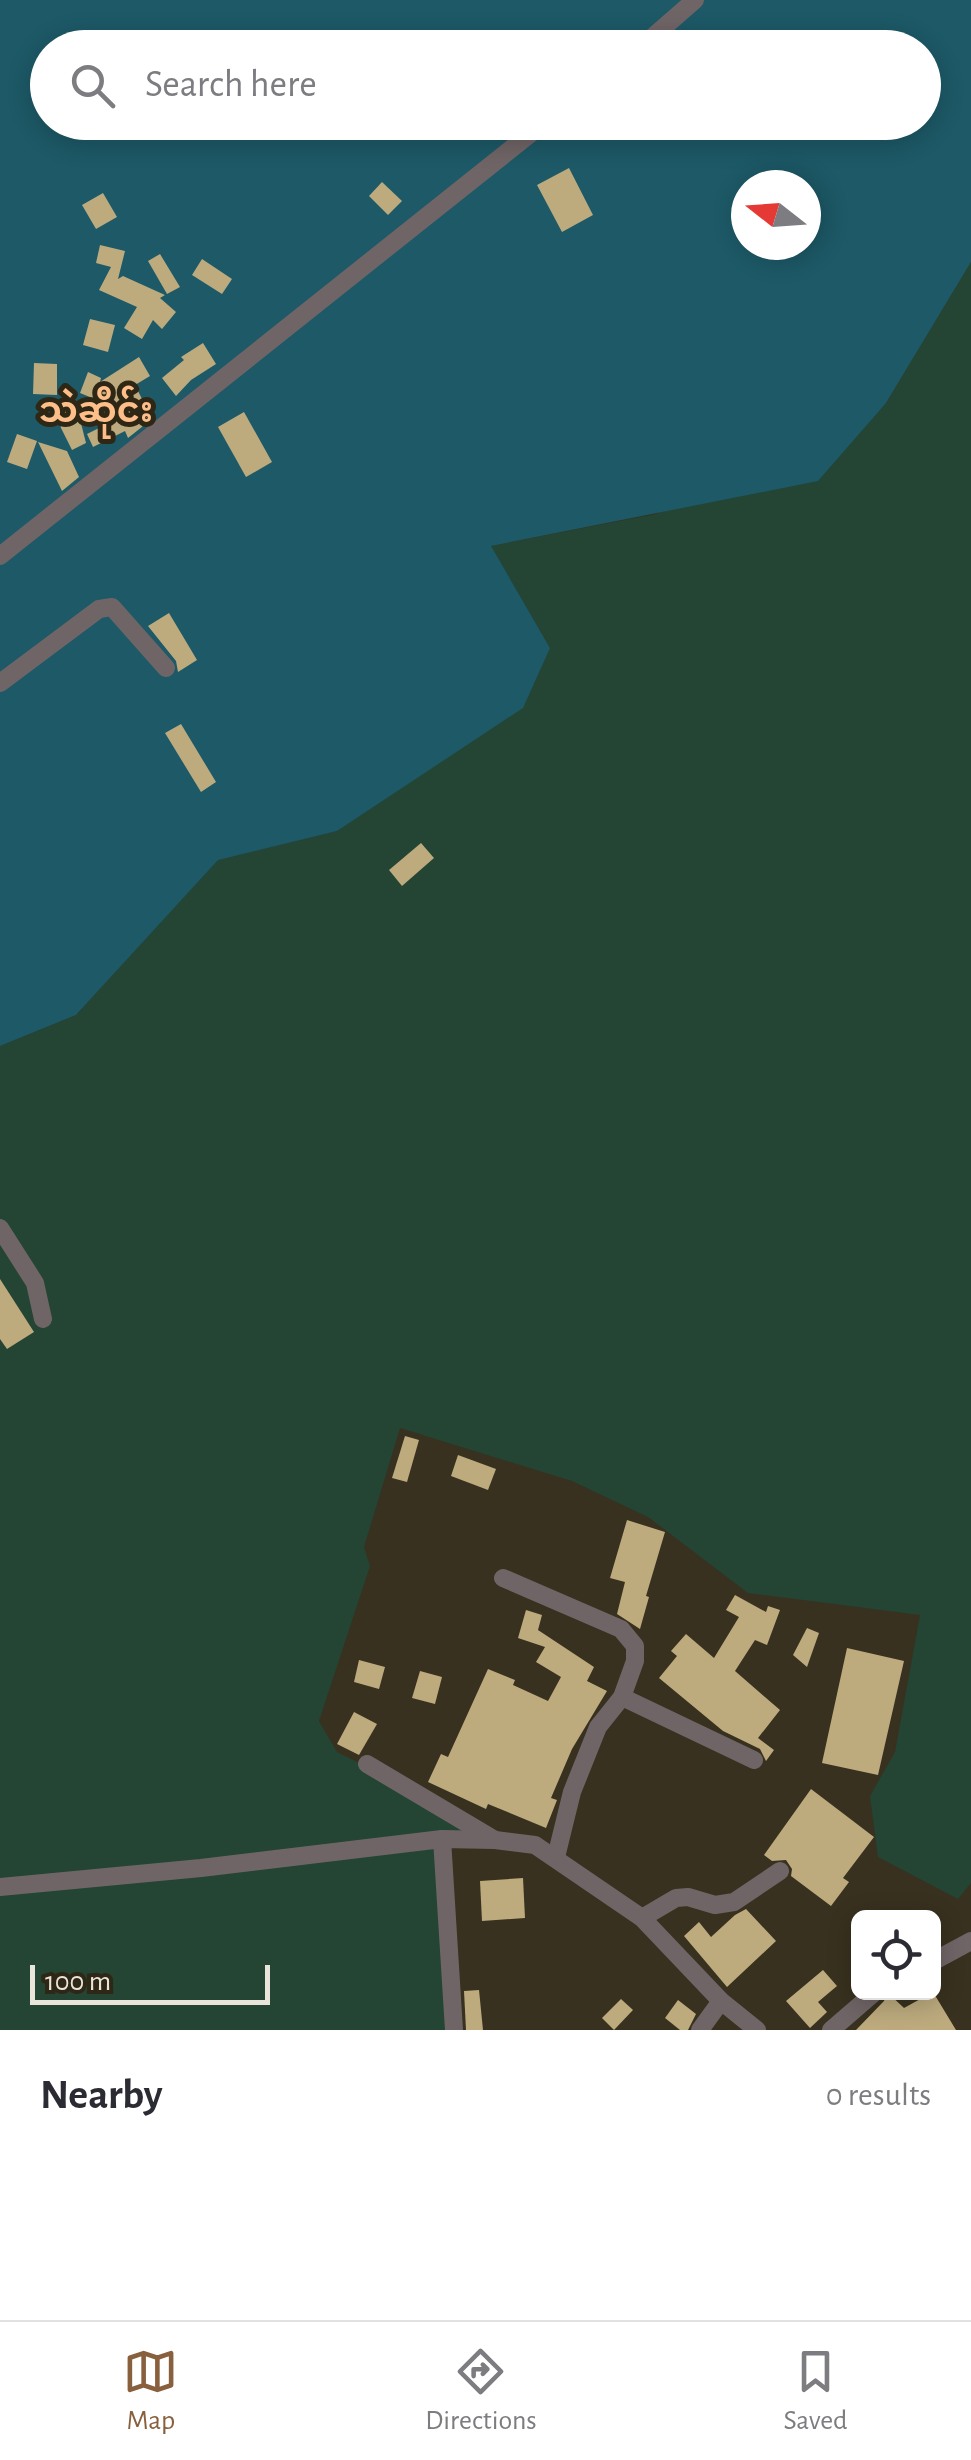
<!DOCTYPE html>
<meta charset="utf-8">
<style>
:root{--surface:#fff;--page:#f7f7f7;--text:#2b2b33;--muted:#7c7c81;--line:#e1e1e2;--accent:#88603e}
body{margin:0;font-family:"Alegreya Sans","Noto Sans Myanmar",sans-serif;background:var(--page);color:var(--text)}
.controls{position:absolute;right:30px;bottom:30px;display:grid;overflow:hidden;border-radius:15px;box-shadow:0 5px 25px #0003}
.controls button{width:90px;height:90px;display:grid;place-items:center;padding:0;border:0;border-bottom:2px solid var(--line);background:var(--surface);color:var(--text);font:50px sans-serif}
.compass{position:absolute;left:731px;top:170px;width:90px;height:90px;border-radius:50%;background:var(--surface);box-shadow:0 5px 25px #0003;rotate:287deg}
.scale{position:absolute;left:30px;bottom:25px;width:240px;box-sizing:border-box;padding-left:10px;border:5px solid #e9e5da;border-top:0;font-size:28px;line-height:35px;white-space:nowrap;color:#e9e5da;-webkit-text-stroke:8px #2e2715;paint-order:stroke}
.list{margin:0;padding:0;list-style:none}
h2{display:flex;justify-content:space-between;align-items:center;height:130px;margin:0;padding:0 40px;font-size:42px}
h2 small{font-size:32px;font-weight:400;color:var(--muted)}
.icon{flex:none;width:55px;height:55px;fill:none;stroke:currentColor;stroke-width:2;stroke-linecap:round;stroke-linejoin:round}
.map{position:relative;flex:none;width:971px;height:2030px;overflow:hidden}
.search{position:absolute;background:var(--surface);box-shadow:0 5px 25px #0003;left:30px;right:30px;top:30px;height:110px;display:flex;align-items:center;gap:25px;box-sizing:border-box;padding:0 35px;border-radius:55px;color:var(--muted);font-size:38px}
.sheet{height:290px;background:var(--surface)}
nav{display:flex;justify-content:space-around;align-items:center;box-sizing:border-box;height:140px;border-top:2px solid var(--line);background:var(--surface);font-size:28px;color:var(--muted)}
nav a{display:grid;justify-items:center;gap:5px}
nav .on{color:var(--accent)}
.map>svg:first-child{display:block}
</style>
<div class="map">
<svg width="971" height="2030" viewBox="0 0 971 2030">
<rect width="100%" height="100%" fill="#38311f"/>
<polygon fill="#244434" points="971,262 971,1883 958,1899 878,1857 870,1796 895,1752 920,1615 748,1593 648,1517 572,1481 400,1428 364,1547 370,1566 319,1721 337,1752 465,1815 464,1831 442,1863 445,2030 0,2030 0,1046 76,1015 218,859 337,831 550,648 490,546 656,514 886,403"/>
<path fill="#1d5967" fill-rule="evenodd" d="M 0,0 L 971,0 L 971,262 L 886,403 L 818,481 L 491,546 L 550,648 L 523,708 L 337,831 L 218,860 L 76,1015 L 0,1046 ZM 48,48 L 924,48 L 924,122 L 48,122 ZM 746,185 L 806,185 L 806,245 L 746,245 Z"/>
<g fill="#bdab7e">
<polygon points="569,168 593,215 562,232 537,185"/>
<polygon points="382,182 402,201 388,215 369,196"/>
<polygon points="103,193 117,217 96,229 82,205"/>
<polygon points="100,245 125,251 118,279 123,276 165,295 160,298 176,312 162,329 153,320 142,339 124,328 137,307 99,290 111,267 96,263"/>
<polygon points="160,254 180,287 167,294 148,261"/>
<polygon points="202,259 232,279 222,294 192,275"/>
<polygon points="90,319 115,325 108,352 83,345"/>
<polygon points="203,343 216,364 191,380 176,396 162,378 184,360 181,357"/>
<polygon points="139,357 150,376 135,385 152,419 128,438 125,431 93,447 87,434 129,413 80,393 88,372 101,378 100,382"/>
<polygon points="34,363 57,364 57,395 33,394"/>
<polygon points="74,396 86,443 72,450 61,428 55,401"/>
<polygon points="244,412 272,462 246,477 218,427"/>
<polygon points="17,434 37,441 27,469 7,462"/>
<polygon points="38,442 67,451 79,477 62,491"/>
<polygon points="169,613 197,660 178,672 176,661 148,626"/>
<polygon points="181,724 216,782 201,792 165,733"/>
<polygon points="421,843 434,858 402,886 389,870"/>
<polygon points="0,1279 34,1332 7,1349 0,1339"/>
<polygon points="405,1436 419,1440 407,1482 392,1478"/>
<polygon points="458,1455 496,1469 488,1490 451,1476"/>
<polygon points="627,1520 665,1532 646,1596 649,1597 640,1629 617,1614 625,1582 610,1578"/>
<polygon points="735,1595 766,1612 768,1606 780,1610 767,1645 755,1640 735,1671 780,1710 758,1738 774,1750 766,1761 760,1749 723,1731 659,1678 677,1656 671,1651 686,1634 714,1658 739,1617 726,1610"/>
<polygon points="526,1610 542,1615 538,1630 594,1667 587,1681 607,1691 572,1749 551,1798 557,1800 546,1828 488,1804 486,1809 428,1782 441,1754 448,1757 488,1669 515,1680 513,1685 548,1701 561,1677 536,1662 545,1647 518,1638"/>
<polygon points="807,1628 819,1633 807,1667 793,1655"/>
<polygon points="847,1648 904,1661 878,1775 822,1763"/>
<polygon points="359,1660 385,1667 379,1689 354,1682"/>
<polygon points="420,1671 442,1677 435,1704 412,1698"/>
<polygon points="354,1712 377,1724 359,1755 337,1744"/>
<polygon points="811,1789 874,1837 843,1878 849,1882 831,1906 791,1876 792,1869 786,1860 772,1861 764,1855"/>
<polygon points="523,1878 525,1918 482,1921 480,1881"/>
<polygon points="746,1909 776,1941 727,1987 684,1936 699,1922 711,1937 735,1915"/>
<polygon points="823,1970 837,1986 818,2002 827,2012 810,2028 786,2001"/>
<polygon points="479,1990 483,2030 466,2030 464,1991"/>
<polygon points="887,1992 904,2008 933,1992 956,2030 856,2030 884,2001"/>
<polygon points="621,1999 633,2010 614,2030 602,2018"/>
<polygon points="678,2000 696,2014 688,2030 680,2030 665,2018"/>
</g>
<g fill="none" stroke-linecap="round" stroke-linejoin="round">
<g stroke="#706566" stroke-width="18">
<polyline points="640,48 695,0"/>
<polyline points="0,556 545,122"/>
<polyline points="0,683 99,609 112,607 166,668"/>
<polyline points="0,1228 35,1283 43,1319"/>
<polyline points="503,1578 621,1629 635,1646 635,1661 622,1697 598,1727 572,1792 556,1857"/>
<polyline points="622,1697 754,1760"/>
<polyline points="367,1764 495,1840"/>
<polyline points="442,1839 454,2030"/>
<polyline points="0,1887 201,1868 442,1839 495,1840 535,1845 642,1918 721,2001 757,2030"/>
<polyline points="642,1918 676,1898 688,1897 715,1905 734,1902 780,1871"/>
<polyline points="934,1961 971,1941"/>
<polyline points="700,2030 721,2001"/>
<polyline points="831,2030 875,1992"/>
</g>
</g>
<g text-anchor="middle" dominant-baseline="central" stroke-width="10" stroke-linejoin="round" paint-order="stroke">
<g font-size="35" font-weight="bold" fill="#fdbe89" stroke="#2e2715">
<text x="96" y="411">သဲဆိုင်း</text>
</g>
</g>
</svg>
<div class="controls">
<button><svg class="icon" aria-label="locate" viewBox="0 0 24 24"><circle cx="12" cy="12" r="6"/><path d="M12 2v4M12 18v4M2 12h4M18 12h4"/></svg></button>
</div>
<svg class="compass" viewBox="-18 -18 36 36"><path d="M0-13l5 13h-10z" fill="#e53935"/><path d="M0 13l5-13h-10z" fill="#7c7c81"/></svg>
<div class="scale">100 m</div>
<div class="search"><svg class="icon" aria-label="search" viewBox="0 0 24 24"><circle cx="10" cy="10" r="6"/><path d="M15 15l6 6"/></svg>Search here</div>
</div>
<section class="sheet">
<h2>Nearby<small>0 results</small></h2>
<ul class="list">
</ul>
</section>
<nav>
<a class="on"><svg class="icon" aria-label="map" viewBox="0 0 24 24"><path d="M3 6l6-2 6 2 6-2v14l-6 2-6-2-6 2zM9 4v14M15 6v14"/></svg>Map</a>
<a><svg class="icon" aria-label="directions" viewBox="0 0 24 24"><path d="M12 3l9 9-9 9-9-9zM9 14v-3h6M13 9l2 2-2 2"/></svg>Directions</a>
<a><svg class="icon" aria-label="saved" viewBox="0 0 24 24"><path d="M7 4h10v16l-5-4-5 4z"/></svg>Saved</a>
</nav>
